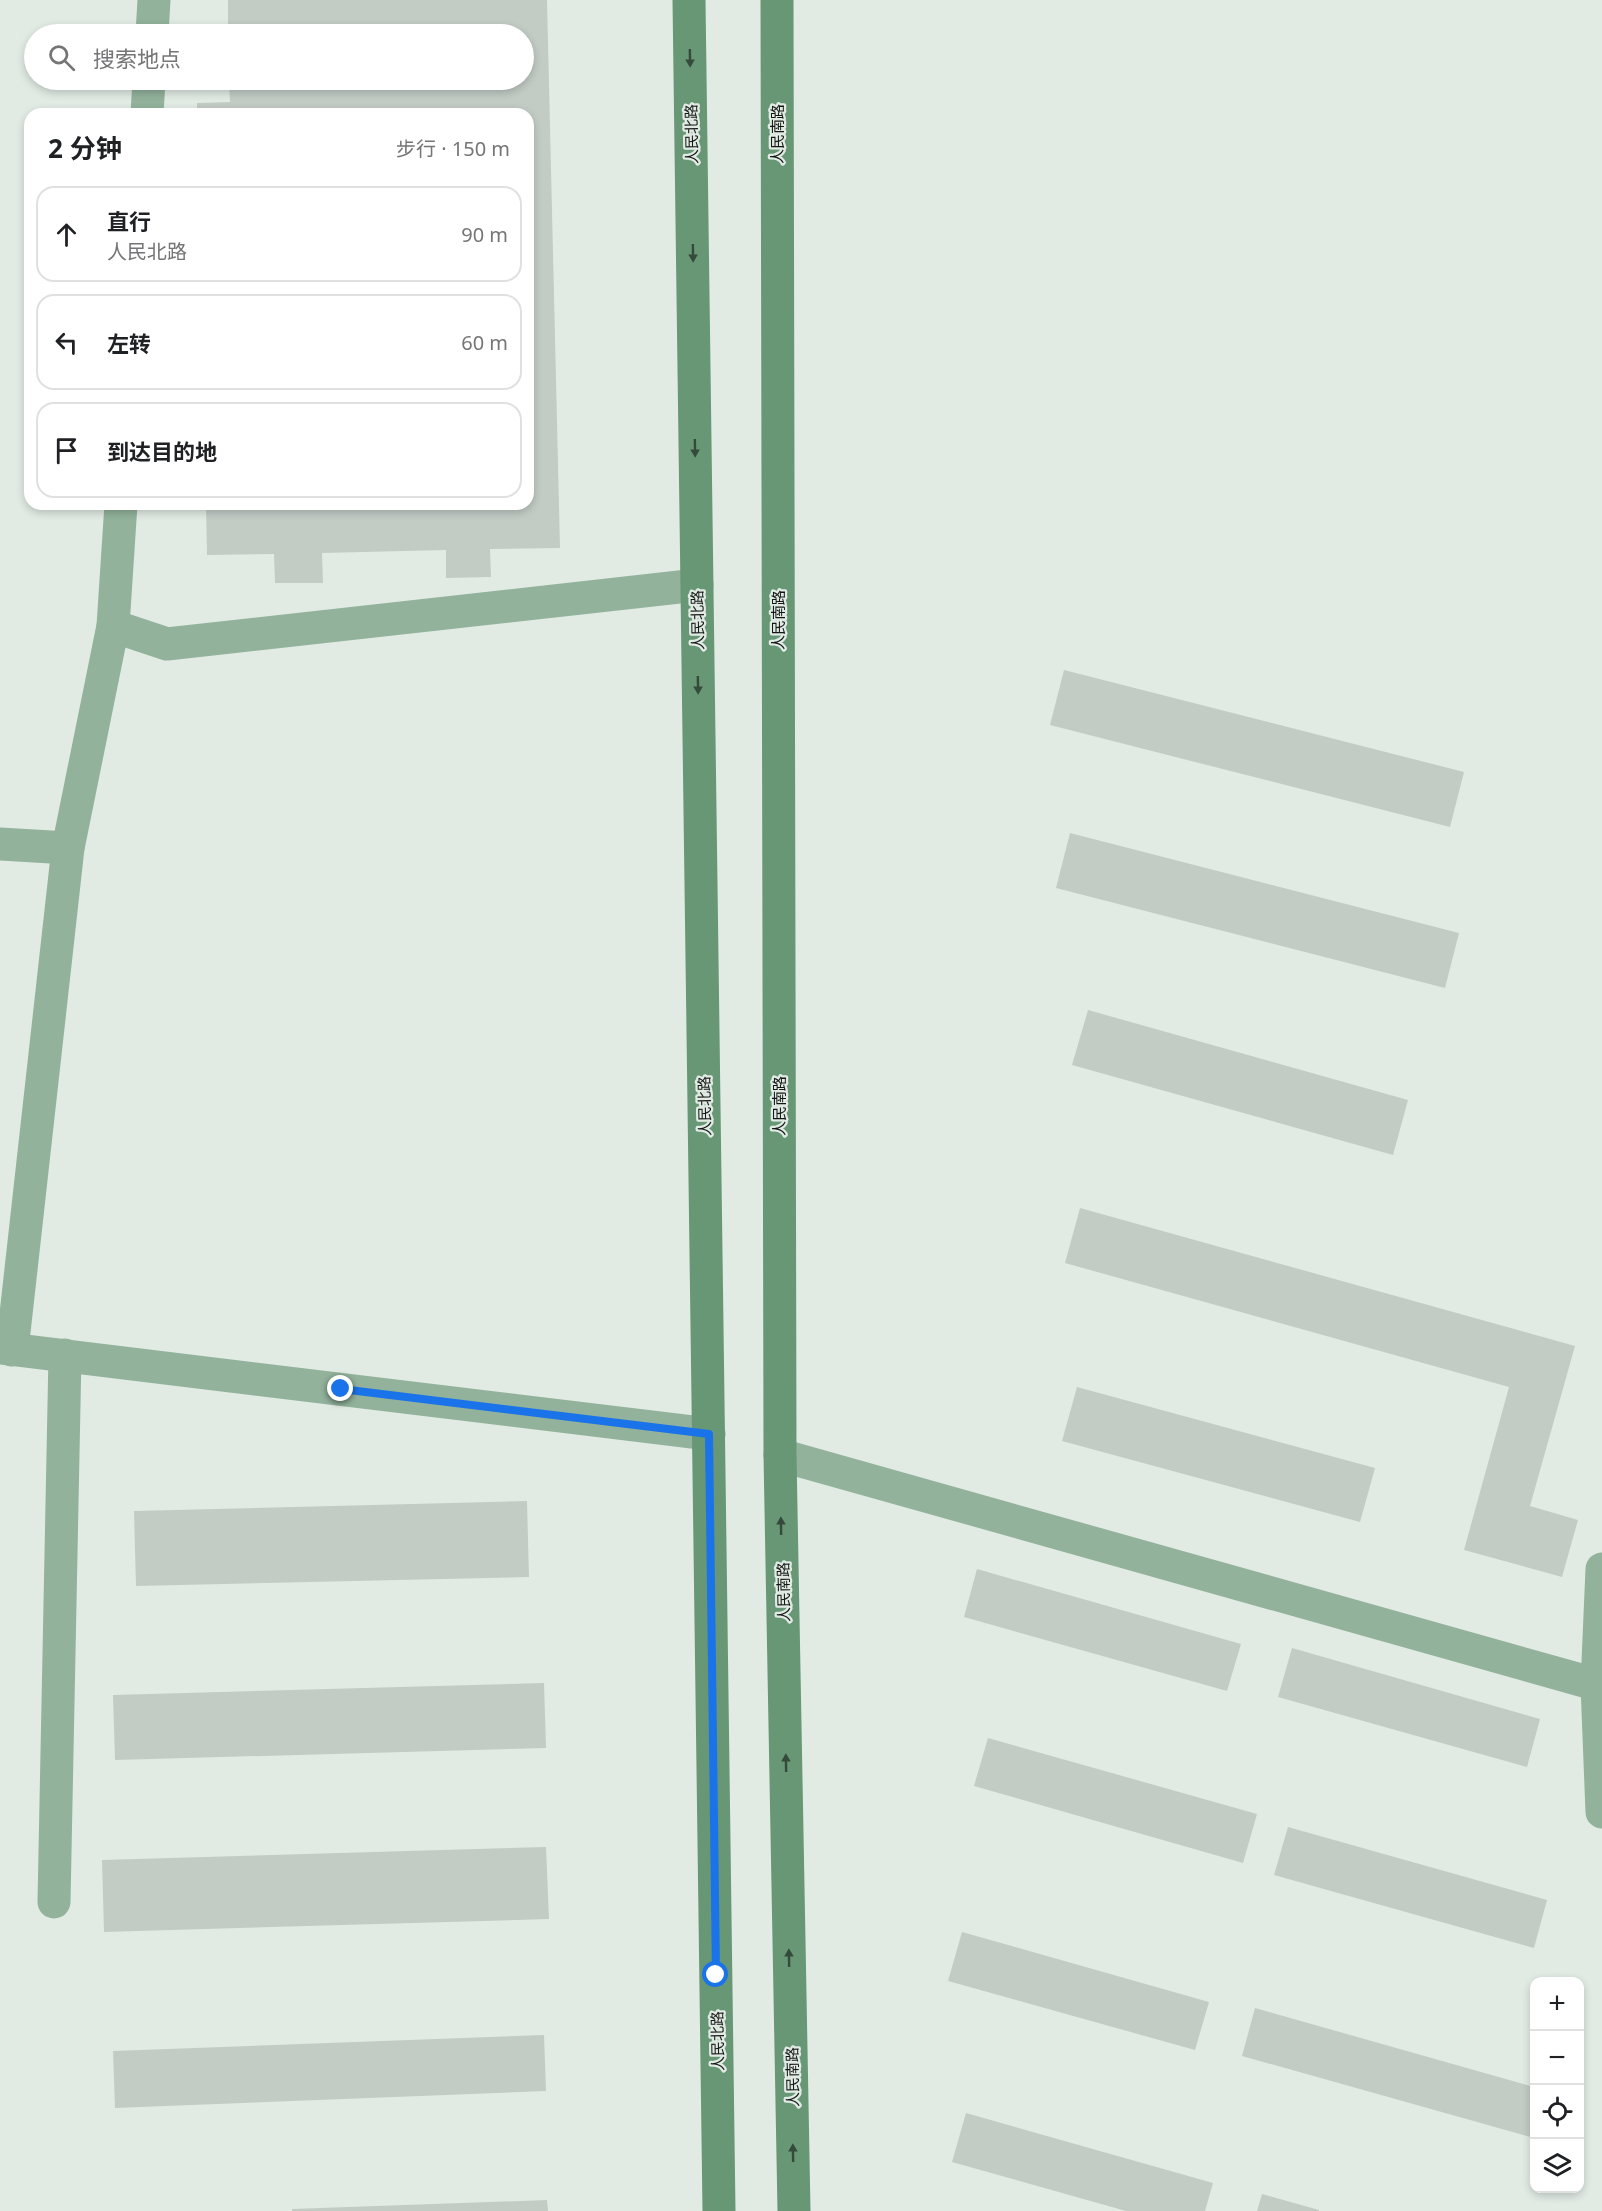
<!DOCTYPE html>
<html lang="zh">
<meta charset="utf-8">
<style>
:root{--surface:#fff;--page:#f6f6f6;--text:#202124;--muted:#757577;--line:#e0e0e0}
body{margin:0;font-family:"Noto Sans","Noto Sans SC",sans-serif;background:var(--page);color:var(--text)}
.controls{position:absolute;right:18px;bottom:18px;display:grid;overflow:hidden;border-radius:12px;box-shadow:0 3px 9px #0003}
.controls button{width:54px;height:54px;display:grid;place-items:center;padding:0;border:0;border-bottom:2px solid var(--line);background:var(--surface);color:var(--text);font:30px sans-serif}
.stop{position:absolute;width:18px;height:18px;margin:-14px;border:4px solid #1a73e8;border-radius:50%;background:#fff}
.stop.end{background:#1a73e8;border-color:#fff;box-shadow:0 2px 6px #0008}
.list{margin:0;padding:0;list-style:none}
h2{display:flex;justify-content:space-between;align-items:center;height:78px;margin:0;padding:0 24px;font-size:26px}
h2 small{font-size:20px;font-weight:400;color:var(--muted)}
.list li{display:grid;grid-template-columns:39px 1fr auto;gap:18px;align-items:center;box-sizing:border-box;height:96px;margin:0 12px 12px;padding:0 12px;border:2px solid var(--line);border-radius:18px}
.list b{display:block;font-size:22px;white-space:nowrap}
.list p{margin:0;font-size:20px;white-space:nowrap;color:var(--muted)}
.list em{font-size:20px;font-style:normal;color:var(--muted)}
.icon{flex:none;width:33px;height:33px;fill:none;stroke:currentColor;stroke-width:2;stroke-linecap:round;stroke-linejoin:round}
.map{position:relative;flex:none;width:1602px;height:2211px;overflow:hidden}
.search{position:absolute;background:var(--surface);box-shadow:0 3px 9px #0003;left:24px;top:24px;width:510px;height:66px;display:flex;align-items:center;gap:15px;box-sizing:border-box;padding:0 21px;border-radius:33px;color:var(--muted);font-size:22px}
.panel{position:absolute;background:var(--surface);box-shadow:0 3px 9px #0003;left:24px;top:108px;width:510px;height:402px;border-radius:18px}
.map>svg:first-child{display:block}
</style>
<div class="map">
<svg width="1602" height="2211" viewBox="0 0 1602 2211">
<rect width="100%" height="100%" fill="#e1ebe4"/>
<g fill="#c2ccc5">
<polygon points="228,0 547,0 560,548 490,549 491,577 446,578 446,550 322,553 323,583 275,583 274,554 207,555 206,504 528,504 528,114 197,114 197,103 230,102 229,80 524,80 524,34 228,34"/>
<polygon points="1064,670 1464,772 1450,827 1050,725"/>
<polygon points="1070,833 1459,933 1445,988 1056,888"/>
<polygon points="1088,1010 1408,1100 1393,1155 1072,1065"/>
<polygon points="1080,1208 1575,1346 1530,1506 1578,1520 1562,1577 1464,1550 1509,1387 1065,1263"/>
<polygon points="1077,1387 1375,1468 1360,1522 1062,1441"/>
<polygon points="527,1501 529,1577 136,1586 134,1511"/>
<polygon points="977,1569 1241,1644 1227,1691 964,1617"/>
<polygon points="1292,1648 1540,1719 1527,1767 1278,1697"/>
<polygon points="544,1683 546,1748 115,1760 113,1695"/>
<polygon points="988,1738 1257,1814 1243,1863 974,1786"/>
<polygon points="1288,1827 1547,1900 1534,1948 1274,1875"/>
<polygon points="546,1847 549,1919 104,1932 102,1860"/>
<polygon points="962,1932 1209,2002 1195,2050 948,1981"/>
<polygon points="1255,2008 1534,2087 1534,2138 1242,2056"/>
<polygon points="544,2035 546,2091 115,2108 113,2051"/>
<polygon points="966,2113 1213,2183 1205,2211 1126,2211 952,2162"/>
<polygon points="1262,2194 1319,2210 1319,2211 1257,2211"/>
<polygon points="547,2200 548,2211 292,2211 292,2209"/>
</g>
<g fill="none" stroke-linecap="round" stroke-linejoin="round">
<g stroke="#92b29b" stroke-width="33">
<polyline points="152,34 154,0"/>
<polyline points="147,114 149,80"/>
<polyline points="113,626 167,644 697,585"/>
<polyline points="0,844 68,848"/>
<polyline points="0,1348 709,1434"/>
<polyline points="12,1350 68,848 113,626 121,504"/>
<polyline points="780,1455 1602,1686"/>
<polyline points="1602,1569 1597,1685 1602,1812"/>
<polyline points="54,1902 65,1355"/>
</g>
<g stroke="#679775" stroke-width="33">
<polyline points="689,0 719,2211"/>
<polyline points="777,0 780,1455 794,2211"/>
</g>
</g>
<defs><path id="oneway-solid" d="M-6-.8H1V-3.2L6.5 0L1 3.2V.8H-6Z" transform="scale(1.5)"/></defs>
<g fill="#354a3b">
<use href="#oneway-solid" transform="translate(690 58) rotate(89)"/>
<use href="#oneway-solid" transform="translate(693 253) rotate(89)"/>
<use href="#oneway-solid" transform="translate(695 448) rotate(89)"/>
<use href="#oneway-solid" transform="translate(698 685) rotate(89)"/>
<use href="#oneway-solid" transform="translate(781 1526) rotate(-91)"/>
<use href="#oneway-solid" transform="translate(786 1763) rotate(-91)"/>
<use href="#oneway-solid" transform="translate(789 1958) rotate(-91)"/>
<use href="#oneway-solid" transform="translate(793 2153) rotate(-91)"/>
</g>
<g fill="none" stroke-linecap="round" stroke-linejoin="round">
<polyline stroke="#1a73e8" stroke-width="8" points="341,1389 709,1434 716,1975"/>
</g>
<g text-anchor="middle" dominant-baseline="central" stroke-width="4.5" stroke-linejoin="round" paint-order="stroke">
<g font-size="15" fill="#141715" stroke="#e1ebe4">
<text transform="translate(691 134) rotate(-91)">人民北路</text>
<text transform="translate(777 134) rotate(-90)">人民南路</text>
<text transform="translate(697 620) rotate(-91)">人民北路</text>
<text transform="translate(778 620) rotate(-90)">人民南路</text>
<text transform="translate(704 1106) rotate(-91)">人民北路</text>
<text transform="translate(779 1106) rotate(-90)">人民南路</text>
<text transform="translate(783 1592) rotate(-91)">人民南路</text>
<text transform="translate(717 2041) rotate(-91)">人民北路</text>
<text transform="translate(792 2077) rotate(-91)">人民南路</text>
</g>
</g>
</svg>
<div class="controls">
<button>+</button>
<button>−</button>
<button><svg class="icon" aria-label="locate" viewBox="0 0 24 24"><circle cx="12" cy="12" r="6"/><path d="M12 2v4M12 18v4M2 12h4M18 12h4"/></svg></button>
<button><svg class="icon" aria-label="layers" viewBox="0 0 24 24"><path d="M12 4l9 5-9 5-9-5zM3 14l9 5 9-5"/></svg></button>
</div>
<div class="stop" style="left:716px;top:1975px"></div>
<div class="stop end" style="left:341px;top:1389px"></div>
<div class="search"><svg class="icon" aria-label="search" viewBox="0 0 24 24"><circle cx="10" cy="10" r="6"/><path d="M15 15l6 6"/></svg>搜索地点</div>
<section class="panel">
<h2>2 分钟<small>步行 · 150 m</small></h2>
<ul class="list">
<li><svg class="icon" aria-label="ahead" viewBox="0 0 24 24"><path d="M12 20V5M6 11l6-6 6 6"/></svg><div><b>直行</b><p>人民北路</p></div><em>90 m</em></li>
<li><svg class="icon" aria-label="left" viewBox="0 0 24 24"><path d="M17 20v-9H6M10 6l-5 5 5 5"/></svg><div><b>左转</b></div><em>60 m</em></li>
<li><svg class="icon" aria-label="arrive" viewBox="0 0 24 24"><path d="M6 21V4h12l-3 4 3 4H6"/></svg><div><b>到达目的地</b></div></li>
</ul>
</section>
</div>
